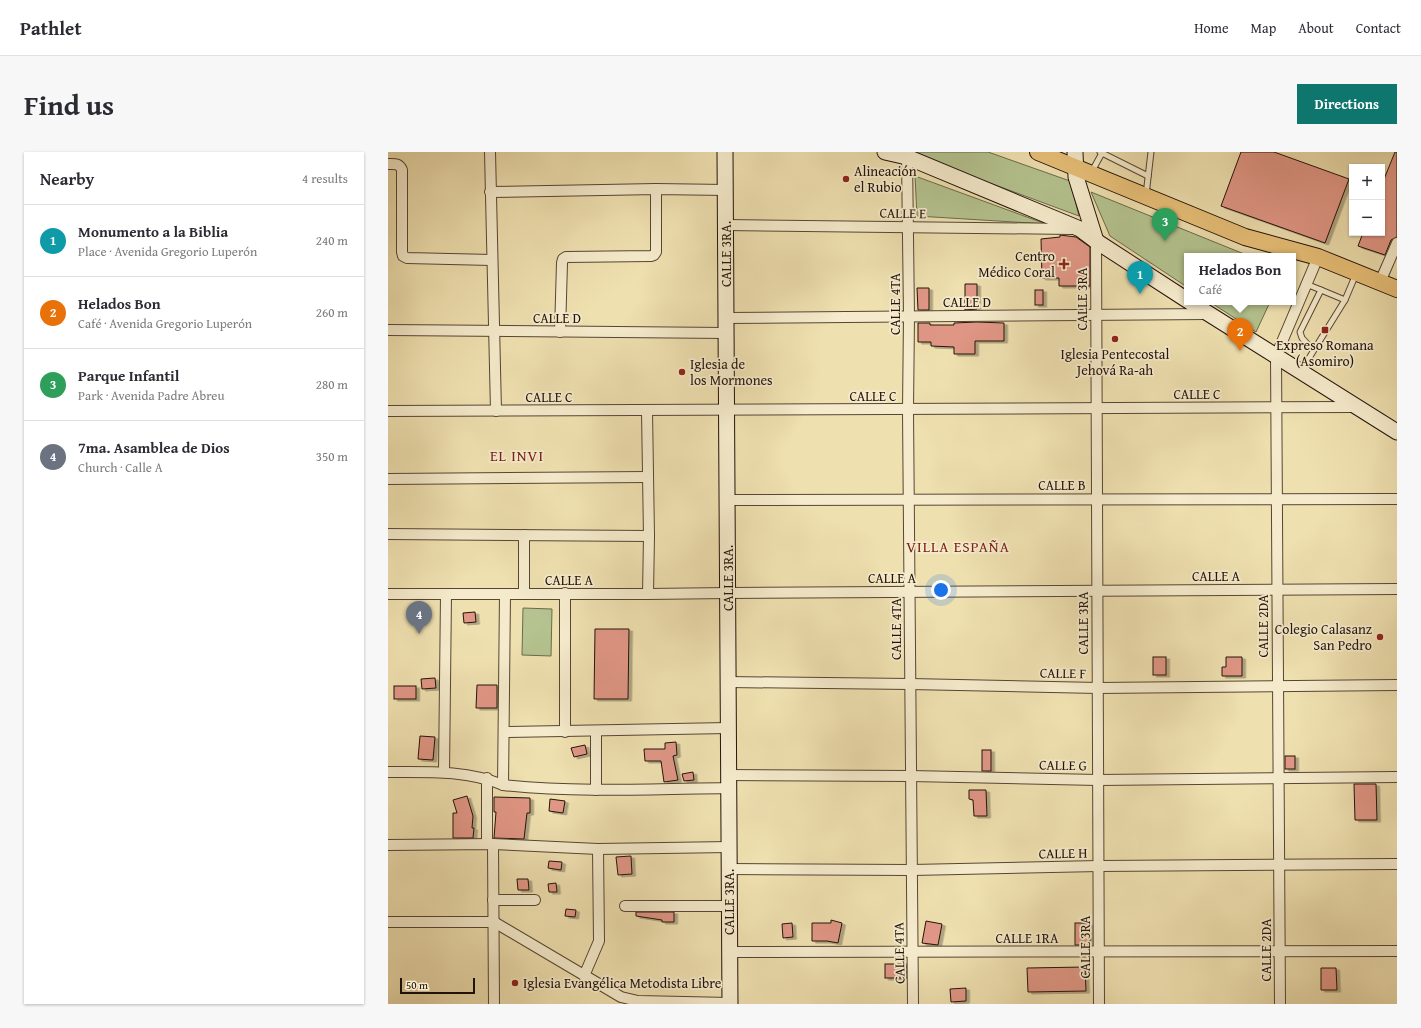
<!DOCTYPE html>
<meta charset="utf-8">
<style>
:root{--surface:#fff;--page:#f7f7f7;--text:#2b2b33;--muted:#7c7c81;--line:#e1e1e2;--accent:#0f766e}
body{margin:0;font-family:"Gentium Book Plus",serif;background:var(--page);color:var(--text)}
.controls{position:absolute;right:12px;top:12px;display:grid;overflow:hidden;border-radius:0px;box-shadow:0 1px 3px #0004}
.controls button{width:36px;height:36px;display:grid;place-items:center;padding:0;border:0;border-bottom:1px solid var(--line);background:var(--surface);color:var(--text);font:20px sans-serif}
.scale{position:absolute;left:12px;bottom:10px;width:75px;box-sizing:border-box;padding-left:4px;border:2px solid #23120a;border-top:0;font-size:11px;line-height:14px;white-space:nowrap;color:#23120a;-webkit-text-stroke:3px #f5ebcc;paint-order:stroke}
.you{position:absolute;left:553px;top:438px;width:14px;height:14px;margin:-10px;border:3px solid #fff;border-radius:50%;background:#1a73e8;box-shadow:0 0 0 6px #1a73e833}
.badge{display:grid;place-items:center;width:26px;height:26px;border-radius:50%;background:var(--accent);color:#fff;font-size:13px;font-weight:700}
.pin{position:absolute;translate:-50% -33px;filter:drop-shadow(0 1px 2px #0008)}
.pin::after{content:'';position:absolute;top:21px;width:14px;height:12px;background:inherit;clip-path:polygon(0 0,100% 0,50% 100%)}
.popup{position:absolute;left:796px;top:101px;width:112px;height:52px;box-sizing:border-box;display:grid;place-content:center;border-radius:0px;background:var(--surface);filter:drop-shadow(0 1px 3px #0005);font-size:13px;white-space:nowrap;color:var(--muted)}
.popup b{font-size:15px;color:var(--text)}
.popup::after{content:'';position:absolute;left:50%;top:100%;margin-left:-8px;border:8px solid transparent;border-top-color:var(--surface)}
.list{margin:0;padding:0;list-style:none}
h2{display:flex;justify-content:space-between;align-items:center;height:52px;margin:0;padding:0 16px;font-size:17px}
h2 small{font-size:13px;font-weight:400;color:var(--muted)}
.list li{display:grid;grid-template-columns:26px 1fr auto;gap:12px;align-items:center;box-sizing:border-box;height:72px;padding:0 16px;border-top:1px solid var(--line)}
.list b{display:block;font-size:15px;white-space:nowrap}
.list p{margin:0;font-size:13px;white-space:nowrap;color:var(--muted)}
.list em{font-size:13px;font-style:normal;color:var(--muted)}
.map{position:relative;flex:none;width:1009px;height:852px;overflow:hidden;border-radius:0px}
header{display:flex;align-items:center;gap:24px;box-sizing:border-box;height:56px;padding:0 20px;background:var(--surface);border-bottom:1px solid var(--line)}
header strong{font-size:19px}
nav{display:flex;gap:22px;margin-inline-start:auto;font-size:14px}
.intro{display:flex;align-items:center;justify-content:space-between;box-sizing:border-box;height:96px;padding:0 24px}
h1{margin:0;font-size:28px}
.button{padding:10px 18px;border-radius:0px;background:var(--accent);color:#fff;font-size:14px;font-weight:700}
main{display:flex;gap:24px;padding:0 24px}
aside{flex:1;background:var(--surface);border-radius:0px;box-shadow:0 1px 3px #0004}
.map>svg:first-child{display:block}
</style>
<header>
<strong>Pathlet</strong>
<nav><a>Home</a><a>Map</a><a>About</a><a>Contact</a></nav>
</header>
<div class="intro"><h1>Find us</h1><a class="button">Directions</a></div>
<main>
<aside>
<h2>Nearby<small>4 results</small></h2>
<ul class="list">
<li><span class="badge" style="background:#0f9aa8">1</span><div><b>Monumento a la Biblia</b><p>Place · Avenida Gregorio Luperón</p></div><em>240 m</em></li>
<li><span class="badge" style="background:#e8710a">2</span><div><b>Helados Bon</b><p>Café · Avenida Gregorio Luperón</p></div><em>260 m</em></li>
<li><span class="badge" style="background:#2e9e5b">3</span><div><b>Parque Infantil</b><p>Park · Avenida Padre Abreu</p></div><em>280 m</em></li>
<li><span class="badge" style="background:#6b7280">4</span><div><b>7ma. Asamblea de Dios</b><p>Church · Calle A</p></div><em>350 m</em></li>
</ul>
</aside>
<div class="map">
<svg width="1009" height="852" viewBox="0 0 1009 852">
<defs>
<filter id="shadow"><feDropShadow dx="3.5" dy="2" stdDeviation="0" flood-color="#0004"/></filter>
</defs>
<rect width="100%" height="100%" fill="#efe0b0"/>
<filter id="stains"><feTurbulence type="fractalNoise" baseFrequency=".005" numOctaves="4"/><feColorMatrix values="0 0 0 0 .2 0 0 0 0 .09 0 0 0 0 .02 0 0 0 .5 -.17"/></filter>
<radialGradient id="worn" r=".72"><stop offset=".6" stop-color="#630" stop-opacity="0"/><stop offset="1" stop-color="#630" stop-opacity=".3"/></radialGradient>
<g fill="#b4c38f" stroke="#6c6a4c">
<polygon points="518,0 600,0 682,29 691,64"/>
<polygon points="527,24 658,72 529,64"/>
<polygon points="703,40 861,104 799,104 799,135 722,84"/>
<polygon points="822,150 882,150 868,180"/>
<polygon points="135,456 164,457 163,504 134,503"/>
</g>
<g fill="#e19786" stroke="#23120a" filter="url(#shadow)">
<polygon points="853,0 886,0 961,27 937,91 833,54"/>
<polygon points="1007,0 1009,0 1009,85 1003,88 997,103 970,94 975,81 994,81 994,32"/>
<polygon points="672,83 688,85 702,95 702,134 671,134 671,126 654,126 653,87 672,85"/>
<polygon points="577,132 589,132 589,157 577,158"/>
<polygon points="529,136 541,136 541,158 530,158"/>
<rect x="647" y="138" width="8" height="15"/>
<polygon points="589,170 616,171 616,189 587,189 587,202 566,202 566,195 543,194 543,190 530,190 530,171 542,171 542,173 566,173 566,171"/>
<polygon points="87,460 88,470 76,471 75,461"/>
<polygon points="207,477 241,477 240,547 206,547"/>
<rect x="765" y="505" width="13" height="18"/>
<polygon points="838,505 854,505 854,524 834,524 834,515 838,515"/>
<polygon points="47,526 48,536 34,537 33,527"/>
<polygon points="89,533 109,533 109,556 88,556"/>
<rect x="6" y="534" width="22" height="13"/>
<polygon points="32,584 47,585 45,608 30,607"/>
<polygon points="288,590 289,603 285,604 290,628 276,630 273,609 257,609 256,597 277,597 277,591"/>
<polygon points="197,593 199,602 186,605 183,596"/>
<rect x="594" y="598" width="9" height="21"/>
<rect x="897" y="604" width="10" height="13"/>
<polygon points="305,620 306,628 296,629 294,622"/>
<polygon points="966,632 988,632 989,668 967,668"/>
<polygon points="581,638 598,638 599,664 586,664 585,648 581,647"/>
<polygon points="79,644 85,664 84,676 86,676 85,686 65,686 65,661 69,661 65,648"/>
<polygon points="106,645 142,646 142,661 139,661 136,687 106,686 108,660 106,660"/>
<polygon points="162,647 177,649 175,661 161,659"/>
<polygon points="243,704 244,722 230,723 228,705"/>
<polygon points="161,709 174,710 173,718 160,716"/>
<polygon points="129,727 140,727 141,738 130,738"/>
<polygon points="168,731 169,740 161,740 160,732"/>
<polygon points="178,757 188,758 187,765 177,764"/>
<polygon points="248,760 286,760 286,770 274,770 274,768 248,764"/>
<polygon points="443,768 454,771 450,791 439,789 424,789 424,771 443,771"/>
<polygon points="538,769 554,772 550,793 534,791"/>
<polygon points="404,771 405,785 395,786 394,772"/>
<rect x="687" y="771" width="15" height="22"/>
<rect x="497" y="812" width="21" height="14"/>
<polygon points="697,815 698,839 640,840 639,816"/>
<polygon points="933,816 948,816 949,838 933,838"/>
<polygon points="578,836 578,849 563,850 562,837"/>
</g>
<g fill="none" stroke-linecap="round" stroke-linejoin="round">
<defs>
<g id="lane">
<polyline points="712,0 760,24"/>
<polyline points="703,21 714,1"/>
<polyline points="758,43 763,0"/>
<polyline points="918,132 933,138"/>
<polyline points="925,198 914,186 912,180 933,138 957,148"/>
<polyline points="913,219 957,148 968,122"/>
</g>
<g id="street">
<polyline points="102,0 108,259"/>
<polyline points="519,5 521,164 520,258 525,852"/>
<path d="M 0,12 C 7,12 11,11 14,18 L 14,100 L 15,104 L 19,106 L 104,108"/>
<polyline points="102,40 268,37 338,38"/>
<polyline points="338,73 684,77"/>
<polyline points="708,89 711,852"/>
<polyline points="992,130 1009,91"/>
<polyline points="338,166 820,162"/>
<polyline points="0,178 338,181"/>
<polyline points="172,180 174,111 175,107 178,105 263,104 266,103 268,100 268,37"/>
<polyline points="0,259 967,255"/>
<polyline points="259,259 261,384 260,442"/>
<polyline points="0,327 260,325"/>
<polyline points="339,348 1009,347"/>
<polyline points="0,382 261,384"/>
<polyline points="136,383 136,441"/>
<polyline points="0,442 260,442 340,441 1009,437"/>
<path d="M 117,442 L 115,633 C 190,641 266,637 341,636"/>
<polyline points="340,530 522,532 710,536 1009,533"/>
<polyline points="208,579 208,638"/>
<polyline points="117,580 340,576"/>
<polyline points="177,580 177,441"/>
<path d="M 0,620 C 39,620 79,618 115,633"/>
<polyline points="56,620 58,442"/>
<polyline points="341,623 523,624 710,628 1009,625"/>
<polyline points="99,692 99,626"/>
<polyline points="105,692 106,852"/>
<polyline points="0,693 105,692 210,697 341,695"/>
<polyline points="341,717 524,718 711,714 1009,712"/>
<polyline points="105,748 147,748"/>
<polyline points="237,754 341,754"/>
<polyline points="0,770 106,770 233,845 250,849 342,851"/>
<polyline points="341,800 1009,799"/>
<polyline points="196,824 211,789 210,697"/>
<polyline points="892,852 888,204 930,105"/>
</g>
<g id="secondary">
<polyline points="337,0 342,852"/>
<polyline points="497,0 519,5 692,77 708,89 799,148"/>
<polyline points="687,0 688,25 708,89"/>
<polyline points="802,150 1009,280"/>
</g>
<polyline id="primary" points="650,0 857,85 930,105 1009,137"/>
</defs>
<use href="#lane" stroke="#564634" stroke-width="7"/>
<use href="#street" stroke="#564634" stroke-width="12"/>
<use href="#secondary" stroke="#23120a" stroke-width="17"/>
<use href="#primary" stroke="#23120a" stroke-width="18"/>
<use href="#lane" stroke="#f5ebcc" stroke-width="5"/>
<use href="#street" stroke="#f5ebcc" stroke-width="10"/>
<use href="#secondary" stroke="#f5ebcc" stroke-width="15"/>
<use href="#primary" stroke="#e8c078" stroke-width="16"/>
</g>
<g fill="#8f2418" stroke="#f5ebcc" stroke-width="1.5">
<circle cx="458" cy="27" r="4"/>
<path d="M674 106h4v4h4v4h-4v4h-4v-4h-4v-4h4z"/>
<rect x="933" y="174" width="8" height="8" rx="2"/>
<circle cx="727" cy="187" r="4"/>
<circle cx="294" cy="220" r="4"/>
<circle cx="992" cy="485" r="4"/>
<circle cx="127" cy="831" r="4"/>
</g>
<g text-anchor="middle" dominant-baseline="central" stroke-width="3.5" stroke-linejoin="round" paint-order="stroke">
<g font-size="14" fill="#23120a" stroke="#f5ebcc" text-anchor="start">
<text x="466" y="19">Alineación<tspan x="466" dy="16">el Rubio</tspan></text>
<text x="667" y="104" text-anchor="end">Centro<tspan x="667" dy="16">Médico Coral</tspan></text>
<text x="937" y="193" text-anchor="middle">Expreso Romana<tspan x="937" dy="16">(Asomiro)</tspan></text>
<text x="727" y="202" text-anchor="middle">Iglesia Pentecostal<tspan x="727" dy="16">Jehová Ra-ah</tspan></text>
<text x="302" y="212">Iglesia de<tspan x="302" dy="16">los Mormones</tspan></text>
<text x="984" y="477" text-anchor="end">Colegio Calasanz<tspan x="984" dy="16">San Pedro</tspan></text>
<text x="135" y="831">Iglesia Evangélica Metodista Libre</text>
</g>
<g font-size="14" fill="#23120a" stroke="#f5ebcc">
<text transform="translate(515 61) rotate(1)">CALLE E</text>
<text transform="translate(338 102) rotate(-90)">CALLE 3RA.</text>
<text transform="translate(694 147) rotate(-90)">CALLE 3RA</text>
<text x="579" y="150">CALLE D</text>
<text transform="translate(507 152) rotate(-90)">CALLE 4TA</text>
<text x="169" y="166">CALLE D</text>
<text x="809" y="242">CALLE C</text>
<text x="485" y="244">CALLE C</text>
<text x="161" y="245">CALLE C</text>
<text x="674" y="333">CALLE B</text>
<text x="828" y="424">CALLE A</text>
<text transform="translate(340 426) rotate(-90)">CALLE 3RA.</text>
<text x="504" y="426">CALLE A</text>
<text x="181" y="428">CALLE A</text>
<text transform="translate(695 471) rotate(-90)">CALLE 3RA</text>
<text transform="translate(875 474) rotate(-90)">CALLE 2DA</text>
<text transform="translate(508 477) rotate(-90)">CALLE 4TA</text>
<text transform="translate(675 521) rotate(1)">CALLE F</text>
<text transform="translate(675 613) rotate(1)">CALLE G</text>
<text transform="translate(675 701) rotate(-1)">CALLE H</text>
<text transform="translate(341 750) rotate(-90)">CALLE 3RA.</text>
<text x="639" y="786">CALLE 1RA</text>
<text transform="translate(697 795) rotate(-90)">CALLE 3RA</text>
<text transform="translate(878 798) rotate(-90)">CALLE 2DA</text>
<text transform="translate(511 801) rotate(-91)">CALLE 4TA</text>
</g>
<g font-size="15" letter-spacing="1" fill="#7a1f14" stroke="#f5ebcc">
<text x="129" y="303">EL INVI</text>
<text x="570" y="394">VILLA ESPAÑA</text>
</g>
</g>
<rect width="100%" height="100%" filter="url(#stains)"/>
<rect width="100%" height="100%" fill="url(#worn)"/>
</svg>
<div class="controls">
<button>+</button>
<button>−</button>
</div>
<div class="scale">50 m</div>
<div class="you"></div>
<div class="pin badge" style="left:752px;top:142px;background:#0f9aa8">1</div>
<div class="pin badge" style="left:852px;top:199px;background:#e8710a">2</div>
<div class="popup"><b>Helados Bon</b>Café</div>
<div class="pin badge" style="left:777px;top:89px;background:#2e9e5b">3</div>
<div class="pin badge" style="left:31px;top:482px;background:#6b7280">4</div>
</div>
</main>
